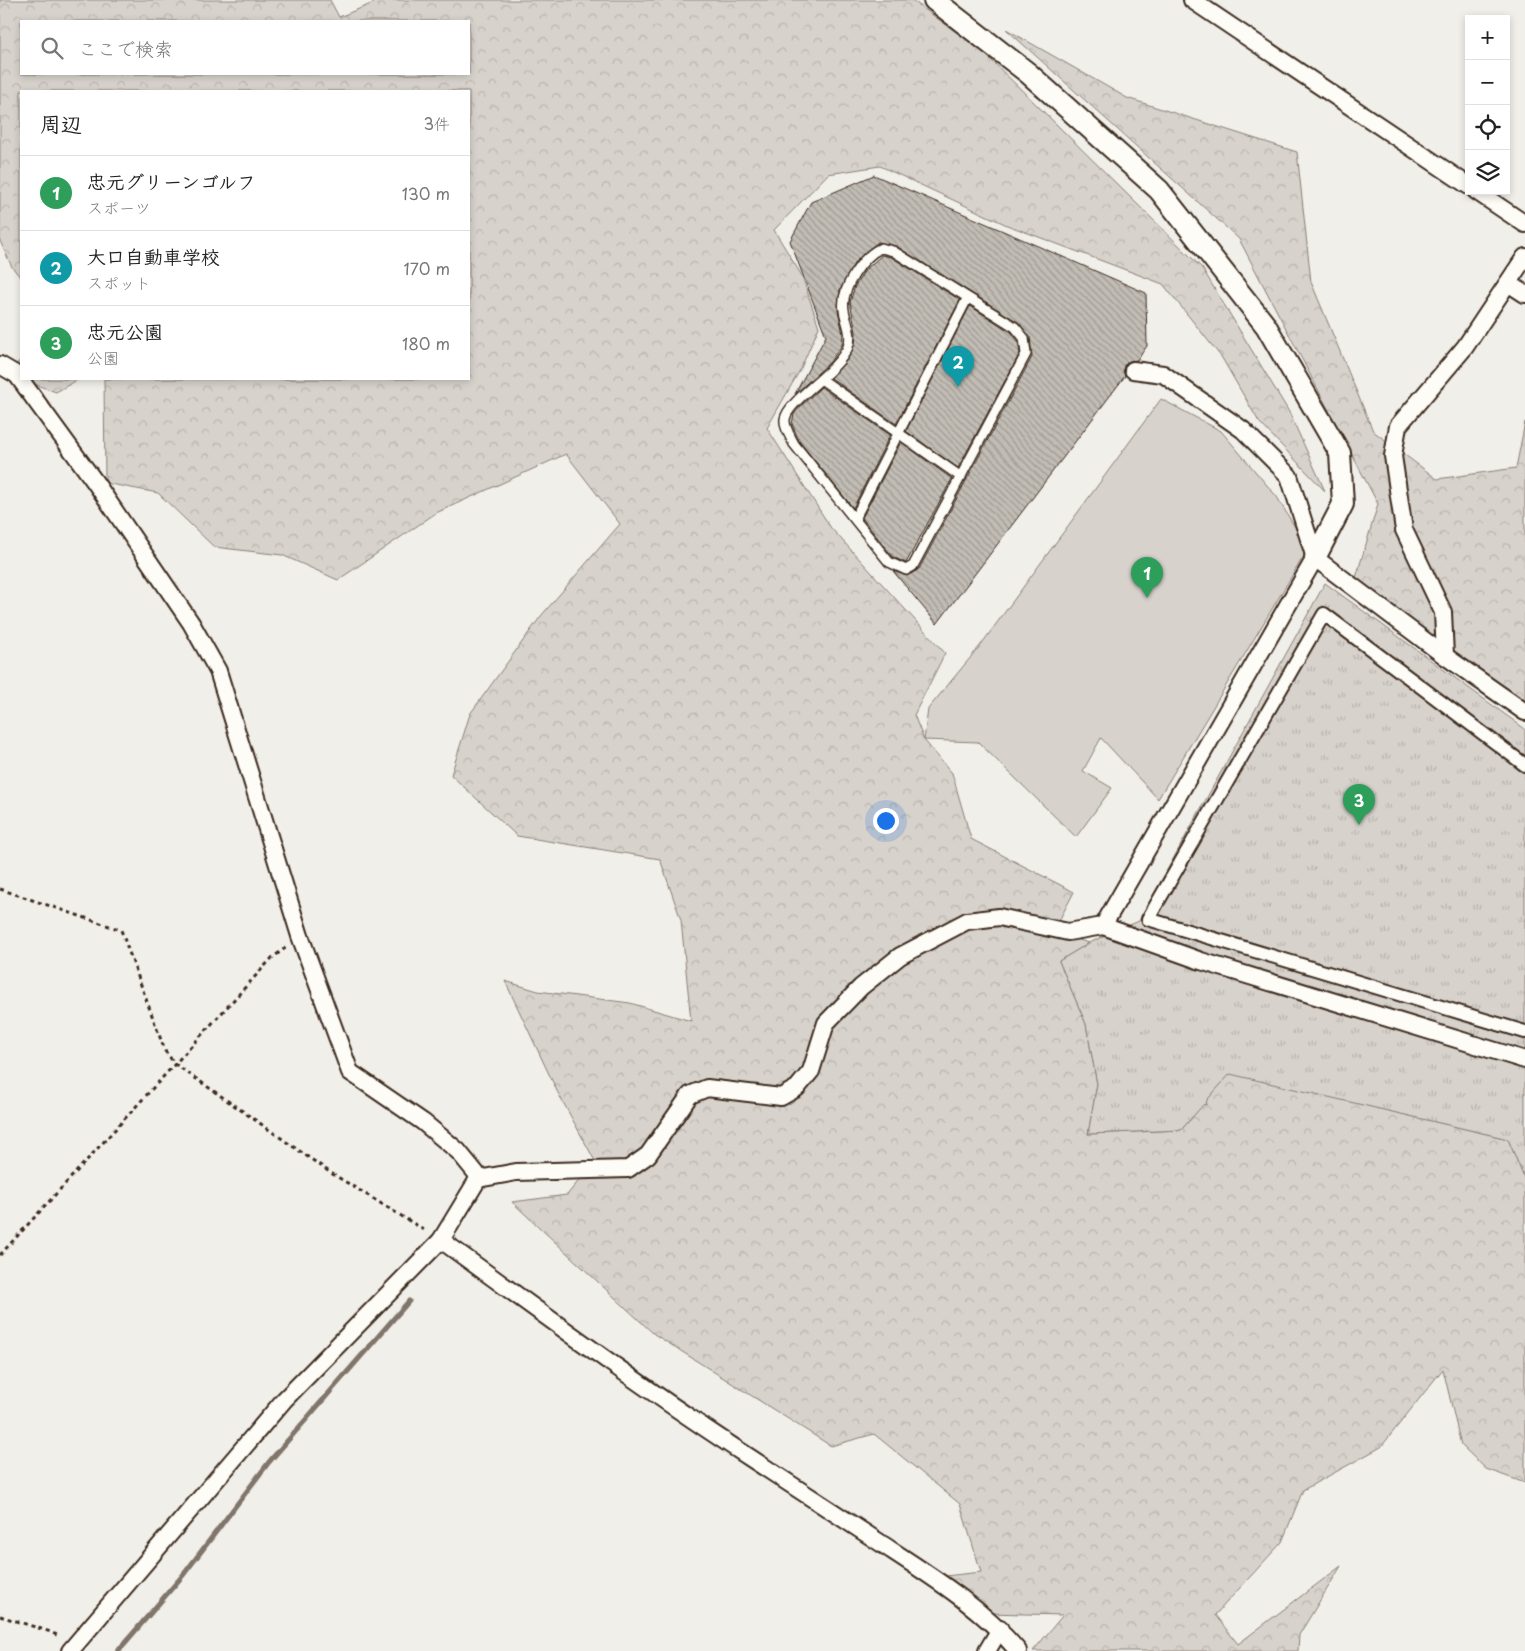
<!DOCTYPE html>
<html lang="ja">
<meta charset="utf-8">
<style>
:root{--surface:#fff;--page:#f2f2f2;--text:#222;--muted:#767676;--line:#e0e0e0;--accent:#1f6fb2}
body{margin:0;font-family:"Playpen Sans","Klee One",sans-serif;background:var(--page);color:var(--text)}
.controls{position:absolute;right:15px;top:15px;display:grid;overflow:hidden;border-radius:0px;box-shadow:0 2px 8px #0003}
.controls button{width:45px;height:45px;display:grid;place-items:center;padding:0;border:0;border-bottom:1px solid var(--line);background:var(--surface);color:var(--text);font:25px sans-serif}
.you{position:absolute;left:885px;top:820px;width:18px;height:18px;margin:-12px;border:4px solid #fff;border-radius:50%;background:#1a73e8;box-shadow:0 0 0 8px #1a73e833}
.badge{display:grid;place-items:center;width:32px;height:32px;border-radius:50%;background:var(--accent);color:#fff;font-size:16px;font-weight:700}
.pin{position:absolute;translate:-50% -41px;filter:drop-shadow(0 1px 2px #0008)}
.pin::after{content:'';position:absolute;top:26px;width:18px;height:15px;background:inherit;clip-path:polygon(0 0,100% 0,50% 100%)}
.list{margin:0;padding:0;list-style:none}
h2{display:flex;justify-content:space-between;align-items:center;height:65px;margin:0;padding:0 20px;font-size:21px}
h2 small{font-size:16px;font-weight:400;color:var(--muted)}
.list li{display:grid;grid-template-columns:32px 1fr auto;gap:15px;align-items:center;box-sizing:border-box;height:75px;padding:0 20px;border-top:1px solid var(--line)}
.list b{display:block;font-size:19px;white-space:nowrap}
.list p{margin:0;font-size:16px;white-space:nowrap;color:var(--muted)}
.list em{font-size:16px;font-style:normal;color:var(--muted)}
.icon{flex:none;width:28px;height:28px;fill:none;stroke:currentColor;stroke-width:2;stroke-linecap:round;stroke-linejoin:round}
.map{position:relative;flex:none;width:1525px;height:1651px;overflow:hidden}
.search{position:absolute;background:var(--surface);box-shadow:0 2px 8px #0003;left:20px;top:20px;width:450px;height:55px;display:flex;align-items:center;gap:12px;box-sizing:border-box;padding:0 18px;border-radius:0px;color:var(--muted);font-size:19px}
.panel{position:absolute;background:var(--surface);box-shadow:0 2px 8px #0003;left:20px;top:90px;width:450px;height:290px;border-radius:0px}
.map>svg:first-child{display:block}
</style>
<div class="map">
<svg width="1525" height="1651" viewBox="0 0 1525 1651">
<defs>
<pattern id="forest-crowns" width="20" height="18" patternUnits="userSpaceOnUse" patternTransform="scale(1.25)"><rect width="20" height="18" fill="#d7d2cc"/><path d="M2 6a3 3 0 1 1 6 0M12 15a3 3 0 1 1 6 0" fill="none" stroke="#b9b4af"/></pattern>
<pattern id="park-tufts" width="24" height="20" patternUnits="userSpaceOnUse" patternTransform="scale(1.25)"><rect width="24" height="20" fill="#d7d2cc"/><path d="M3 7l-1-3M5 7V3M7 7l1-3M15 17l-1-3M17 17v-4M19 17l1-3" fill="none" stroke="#b9b4af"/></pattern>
<pattern id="building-back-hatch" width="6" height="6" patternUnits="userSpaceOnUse" patternTransform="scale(1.25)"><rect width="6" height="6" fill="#c1bcb4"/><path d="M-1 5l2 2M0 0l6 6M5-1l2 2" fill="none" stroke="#9e9992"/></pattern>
</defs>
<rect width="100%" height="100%" fill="#f1efea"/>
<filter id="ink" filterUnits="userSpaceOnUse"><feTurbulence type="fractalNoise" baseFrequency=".02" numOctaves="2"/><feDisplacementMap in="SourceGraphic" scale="10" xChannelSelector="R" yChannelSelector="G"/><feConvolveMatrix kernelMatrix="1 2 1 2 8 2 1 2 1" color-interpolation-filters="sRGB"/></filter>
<g filter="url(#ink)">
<polygon fill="#d7d2cc" stroke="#897e75" points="1161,399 1221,431 1277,497 1308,549 1158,799 1101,738 1083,771 1112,788 1076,837 978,742 924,740 928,709 980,646"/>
<g fill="url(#forest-crowns)" stroke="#897e75" fill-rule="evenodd">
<path d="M 0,0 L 330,0 L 339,17 L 381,0 L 912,0 L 982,51 L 1202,268 L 1289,412 L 1325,491 L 1259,422 L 1222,358 L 1163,284 L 1007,225 L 880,166 L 828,174 L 774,230 L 802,276 L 819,327 L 800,370 L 767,428 L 831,528 L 945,653 L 914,715 L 924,740 L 952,773 L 971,839 L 1074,892 L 1053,932 L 1089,943 L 1059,961 L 1086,1024 L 1097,1084 L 1088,1134 L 1181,1130 L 1230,1073 L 1508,1139 L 1525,1180 L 1525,1483 L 1486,1469 L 1461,1445 L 1443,1369 L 1381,1447 L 1303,1490 L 1282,1542 L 1215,1615 L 1238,1644 L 1341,1566 L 1299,1635 L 1298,1651 L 1033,1651 L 1063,1615 L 987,1613 L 936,1577 L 981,1572 L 960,1504 L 874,1434 L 831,1446 L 654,1334 L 512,1202 L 567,1195 L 595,1161 L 557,1091 L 505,981 L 538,991 L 630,1003 L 691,1021 L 681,920 L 660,859 L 517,836 L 451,775 L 470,714 L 541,616 L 620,524 L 566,454 L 436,513 L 338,580 L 282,555 L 214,547 L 158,493 L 105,483 L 104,379 L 469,379 L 469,91 L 21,91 L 21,278 L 12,267 L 0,241 ZM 21,21 L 469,21 L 469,74 L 21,74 Z"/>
<polygon points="1006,29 1127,98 1297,152 1311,282 1373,431 1437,479 1516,468 1525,422 1525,701 1355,581 1378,504 1239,239"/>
<polygon points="21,360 21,379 79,379 56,392 4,373"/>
</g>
<polygon fill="url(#park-tufts)" stroke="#897e75" points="1325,583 1525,729 1525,1180 1508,1139 1230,1074 1207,1100 1206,1105 1204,1104 1181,1130 1088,1134 1097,1084 1086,1024 1059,961 1089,943 1139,921"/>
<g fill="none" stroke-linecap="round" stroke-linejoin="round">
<polyline stroke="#80746b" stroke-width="5" points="118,1651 184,1574 269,1462 409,1301"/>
</g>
<g fill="url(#building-back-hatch)" stroke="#3b2a1e">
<polygon points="874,175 1146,293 1147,346 1137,360 1130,361 1125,364 1123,369 1125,376 937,624 893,571 907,576 919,569 1032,357 1030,337 1018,322 896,246 878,242 855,262 840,290 838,310 843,334 842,345 830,362 795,394 826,336 790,241 811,202"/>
<polygon points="882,255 891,257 960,300 896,424 831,378 847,360 855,344 856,332 850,302 855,286 865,270"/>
<polygon points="970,306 1011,332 1018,341 1020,353 958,468 906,431"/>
<polygon points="821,387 890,435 853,508 799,441 792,424 794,414 800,407"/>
<polygon points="901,442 952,479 906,563 893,557 862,518"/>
</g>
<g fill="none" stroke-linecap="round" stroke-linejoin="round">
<defs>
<g id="service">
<path d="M 881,248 L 893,251 L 1015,327 L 1024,338 L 1026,354 L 913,566 L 906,570 L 889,562 L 794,444 C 790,436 784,427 785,419 C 789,399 838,372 848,347 C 853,334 846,323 844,310 C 840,289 863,256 881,248 Z"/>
<polyline points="821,379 961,477"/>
<polyline points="855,518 967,299"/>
</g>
<polyline id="pedestrian" points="1525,765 1324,614 1148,919 1525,1032"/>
<g id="minor">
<polyline points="1192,0 1469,186"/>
<polyline points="1476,191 1525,224"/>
<polyline points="1508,283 1525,294"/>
<polyline points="0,365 17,375 95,482 191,623 218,671 300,936 350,1072 423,1122 458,1151 476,1173 478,1179"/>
<polyline points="1133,370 1163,374 1243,430 1289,476 1315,558 1445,656 1525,712"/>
<polyline points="1445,656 1443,612 1404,530 1393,456 1398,426 1465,347 1525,257"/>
<polyline points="1103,926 1315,558"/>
<path d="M 441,1240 C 543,1314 644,1389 749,1457 C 794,1486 838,1515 882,1544 C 931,1576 981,1607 1018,1651"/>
<polyline points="70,1651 284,1400 441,1240 478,1179 516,1172 628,1169 648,1155 690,1095 707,1088 781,1097 797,1088 811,1071 826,1023 861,987 900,956 967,921 999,917 1068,932 1103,926 1201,961 1525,1060"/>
<polyline points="987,1651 1000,1629"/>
</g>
<polyline id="tertiary" points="934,0 1028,73 1159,190 1266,326 1340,453 1343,504 1315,558"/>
</defs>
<use href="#service" stroke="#3b2a1e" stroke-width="12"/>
<use href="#pedestrian" stroke="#3b2a1e" stroke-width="16"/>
<use href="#minor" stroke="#3b2a1e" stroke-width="20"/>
<use href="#tertiary" stroke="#3b2a1e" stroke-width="24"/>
<g stroke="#3b2a1e" stroke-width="3" stroke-dasharray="4 4" stroke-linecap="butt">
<polyline points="0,889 121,930 165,1051 175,1064 331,1173 426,1231"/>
<polyline points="0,1255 272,958 288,946"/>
<polyline points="0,1616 51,1632 60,1637"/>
</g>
<use href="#service" stroke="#fdfcf7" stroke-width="9"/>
<use href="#pedestrian" stroke="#fdfcf7" stroke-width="12"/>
<use href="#minor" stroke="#fdfcf7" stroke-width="16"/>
<use href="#tertiary" stroke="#fdfcf7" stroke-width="20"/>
</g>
</g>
</svg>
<div class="controls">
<button>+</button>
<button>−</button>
<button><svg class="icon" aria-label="locate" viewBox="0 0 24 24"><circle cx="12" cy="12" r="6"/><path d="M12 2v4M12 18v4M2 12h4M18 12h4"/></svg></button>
<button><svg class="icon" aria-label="layers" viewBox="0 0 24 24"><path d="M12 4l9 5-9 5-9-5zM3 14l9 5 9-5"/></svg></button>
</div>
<div class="you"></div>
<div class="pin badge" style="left:1147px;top:598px;background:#2e9e5b">1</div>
<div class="pin badge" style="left:958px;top:387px;background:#0f9aa8">2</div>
<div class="pin badge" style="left:1359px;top:825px;background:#2e9e5b">3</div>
<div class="search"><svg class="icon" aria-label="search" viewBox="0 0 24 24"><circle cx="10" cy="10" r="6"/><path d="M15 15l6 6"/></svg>ここで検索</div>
<section class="panel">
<h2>周辺<small>3件</small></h2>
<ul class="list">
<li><span class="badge" style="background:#2e9e5b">1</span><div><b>忠元グリーンゴルフ</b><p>スポーツ</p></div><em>130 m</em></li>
<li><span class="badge" style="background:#0f9aa8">2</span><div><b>大口自動車学校</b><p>スポット</p></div><em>170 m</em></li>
<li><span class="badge" style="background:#2e9e5b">3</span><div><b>忠元公園</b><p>公園</p></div><em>180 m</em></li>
</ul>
</section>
</div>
